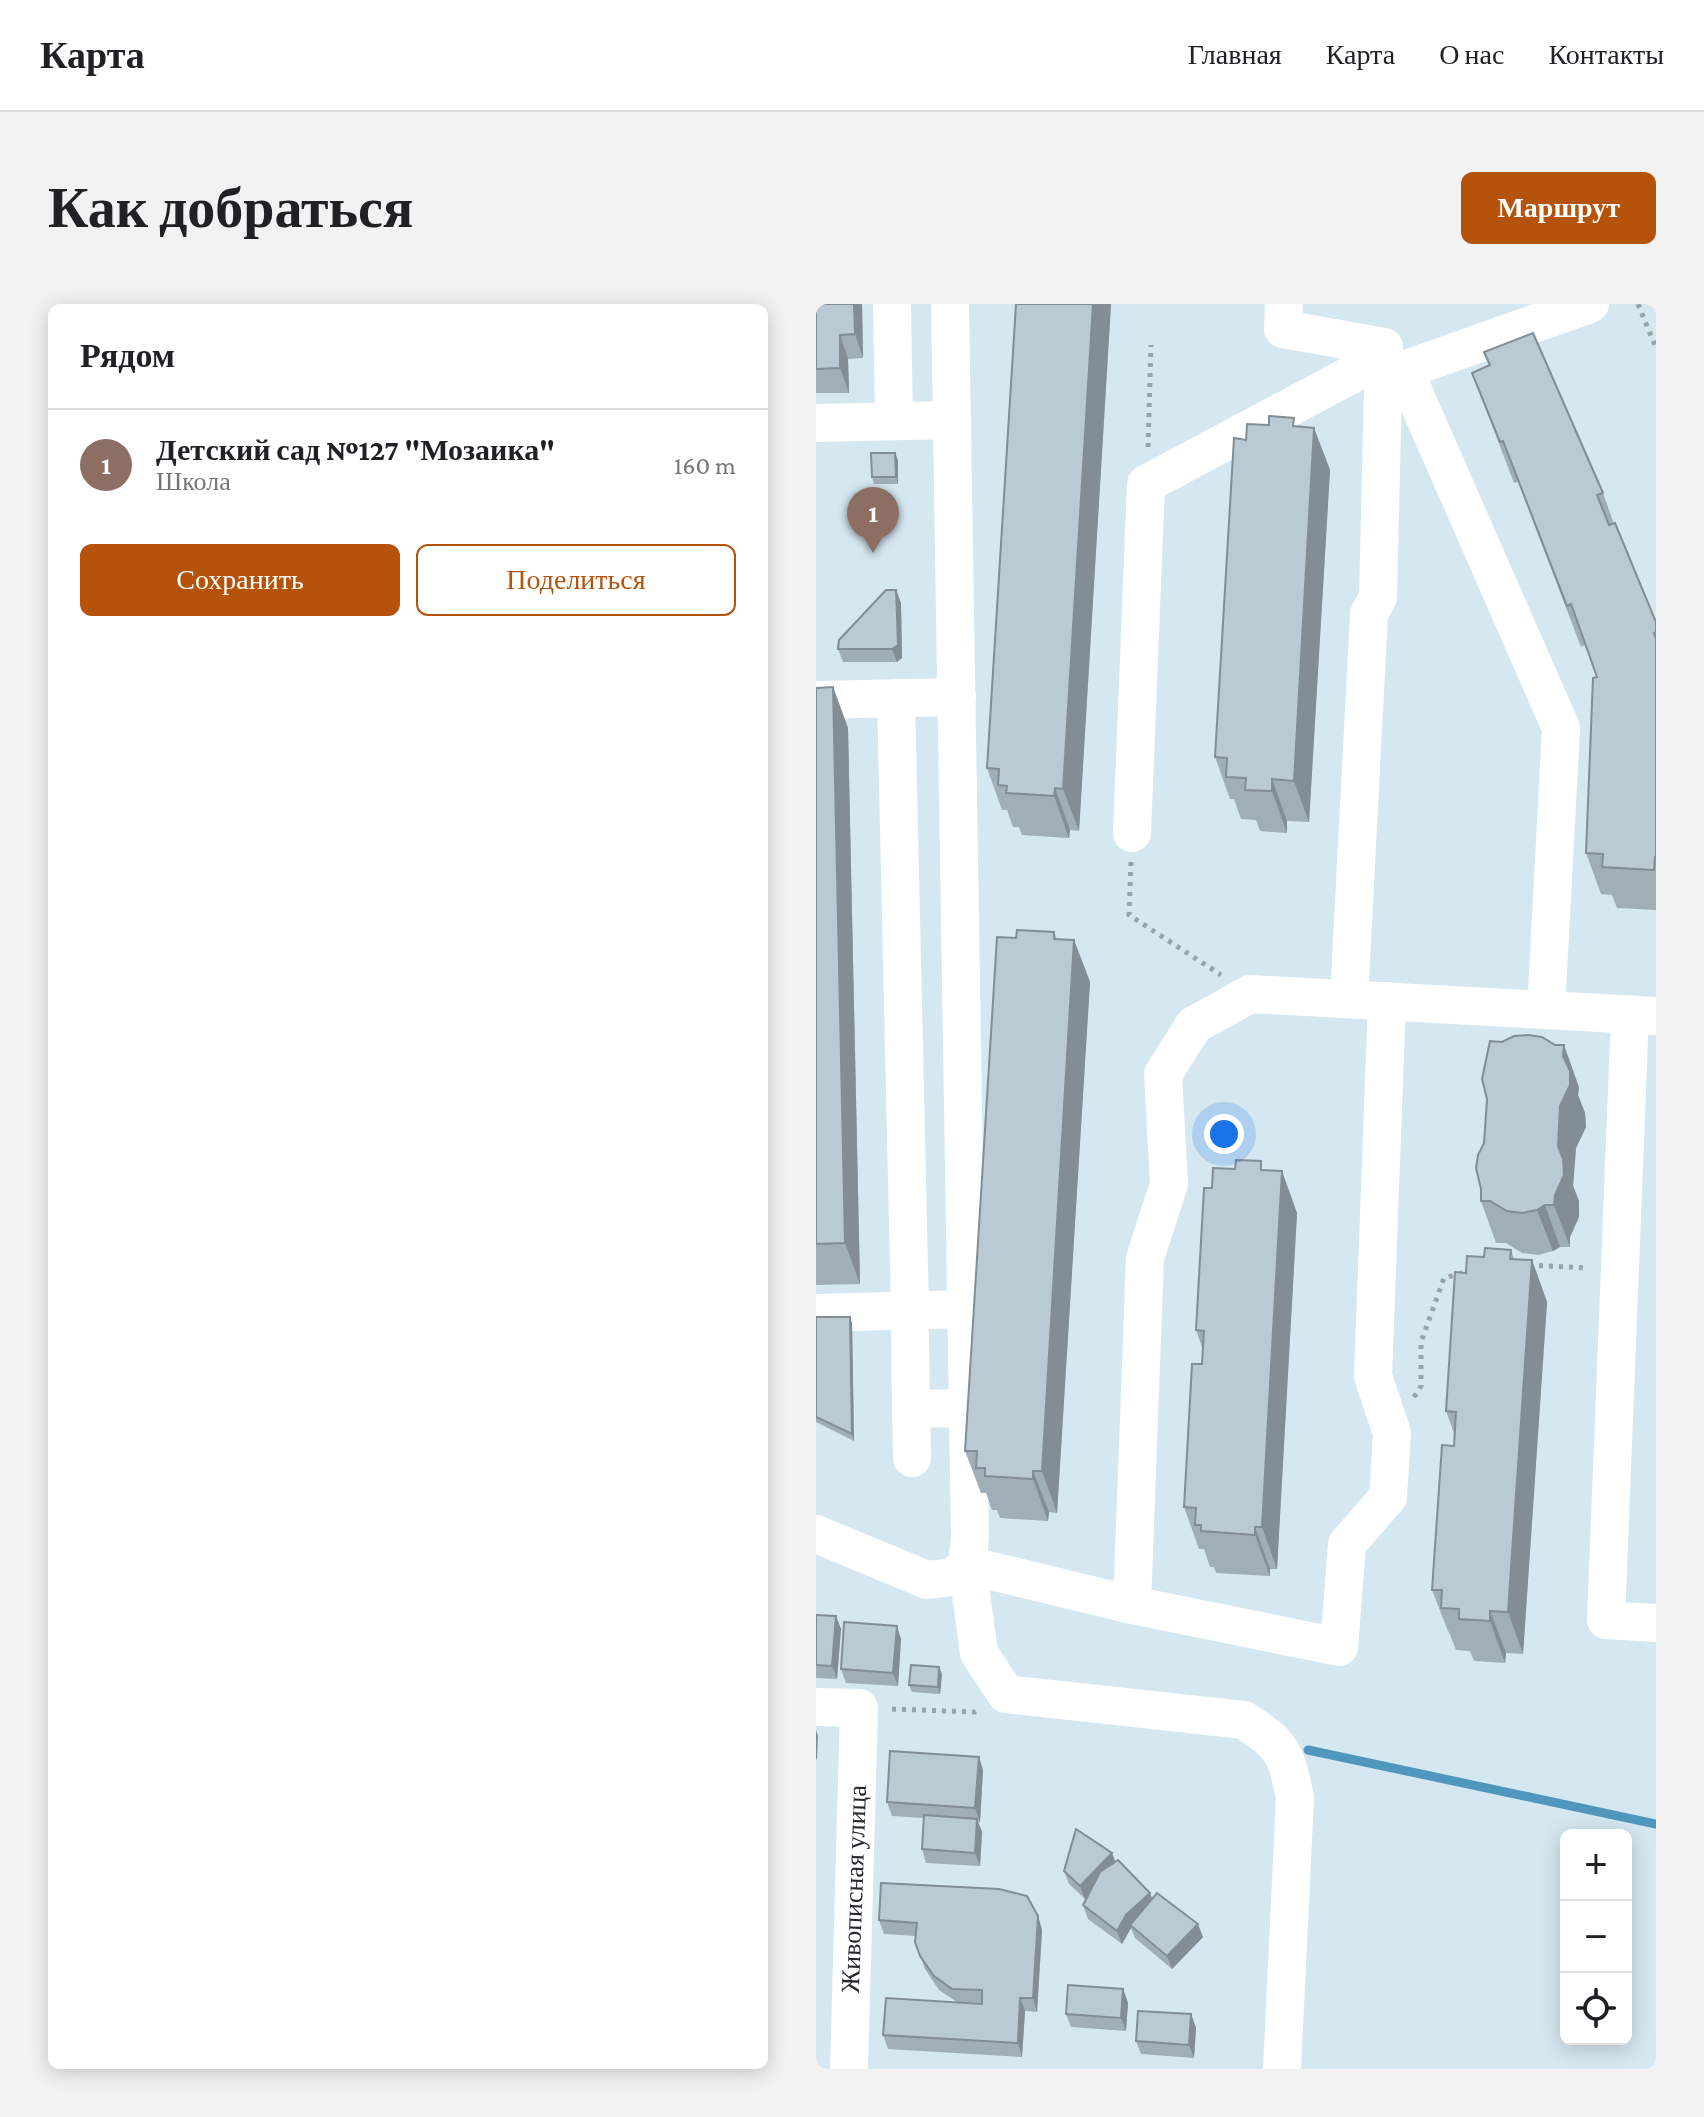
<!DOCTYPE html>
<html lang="ru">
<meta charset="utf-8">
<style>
:root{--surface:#fff;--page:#f2f2f2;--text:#202124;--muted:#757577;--line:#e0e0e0;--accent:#b45309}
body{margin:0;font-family:"Crimson Pro",serif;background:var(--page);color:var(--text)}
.controls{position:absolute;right:24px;bottom:24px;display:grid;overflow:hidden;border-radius:12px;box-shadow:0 4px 20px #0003}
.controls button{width:72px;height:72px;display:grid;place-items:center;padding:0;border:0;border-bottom:2px solid var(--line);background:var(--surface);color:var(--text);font:40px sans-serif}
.you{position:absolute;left:408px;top:830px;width:28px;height:28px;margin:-20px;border:6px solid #fff;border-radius:50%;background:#1a73e8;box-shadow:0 0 0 12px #1a73e833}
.badge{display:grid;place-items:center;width:52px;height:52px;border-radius:50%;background:var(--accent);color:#fff;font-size:26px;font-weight:700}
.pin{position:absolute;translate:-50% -66px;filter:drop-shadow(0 2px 4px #0008)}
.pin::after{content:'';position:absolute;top:42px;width:28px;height:24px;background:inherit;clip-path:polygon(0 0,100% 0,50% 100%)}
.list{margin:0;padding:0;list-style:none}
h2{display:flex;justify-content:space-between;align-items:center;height:104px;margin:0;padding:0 32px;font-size:34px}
h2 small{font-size:26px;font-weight:400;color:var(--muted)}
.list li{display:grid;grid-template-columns:52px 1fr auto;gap:24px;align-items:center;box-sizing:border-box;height:112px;padding:0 32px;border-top:2px solid var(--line)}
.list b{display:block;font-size:30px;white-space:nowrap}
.list p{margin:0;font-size:26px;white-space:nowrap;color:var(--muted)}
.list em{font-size:26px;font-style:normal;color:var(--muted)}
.actions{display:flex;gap:16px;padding:24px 32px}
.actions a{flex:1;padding:18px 0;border:2px solid var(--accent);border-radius:12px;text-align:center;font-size:28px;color:var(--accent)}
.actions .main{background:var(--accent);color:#fff}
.icon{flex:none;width:44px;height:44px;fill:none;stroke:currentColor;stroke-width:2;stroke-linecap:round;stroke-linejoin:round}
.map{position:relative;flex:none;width:840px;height:1765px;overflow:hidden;border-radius:12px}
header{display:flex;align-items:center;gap:48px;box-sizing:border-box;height:112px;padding:0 40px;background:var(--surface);border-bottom:2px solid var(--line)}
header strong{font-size:38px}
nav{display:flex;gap:44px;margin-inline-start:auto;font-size:28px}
.intro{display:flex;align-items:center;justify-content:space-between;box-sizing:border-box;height:192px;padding:0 48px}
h1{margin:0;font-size:56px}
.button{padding:20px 36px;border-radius:12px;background:var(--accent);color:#fff;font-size:28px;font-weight:700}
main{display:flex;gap:48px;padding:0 48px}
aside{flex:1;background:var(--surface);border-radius:12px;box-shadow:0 4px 20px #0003}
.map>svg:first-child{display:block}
</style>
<header>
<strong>Карта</strong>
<nav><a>Главная</a><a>Карта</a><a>О нас</a><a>Контакты</a></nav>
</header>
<div class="intro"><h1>Как добраться</h1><a class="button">Маршрут</a></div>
<main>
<aside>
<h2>Рядом<small></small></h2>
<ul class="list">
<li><span class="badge" style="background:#8d6e63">1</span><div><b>Детский сад №127 &quot;Мозаика&quot;</b><p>Школа</p></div><em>160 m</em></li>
</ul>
<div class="actions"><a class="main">Сохранить</a><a>Поделиться</a></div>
</aside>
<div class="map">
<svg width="840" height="1765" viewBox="0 0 840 1765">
<rect width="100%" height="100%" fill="#d5e7f1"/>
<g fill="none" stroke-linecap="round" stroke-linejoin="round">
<polyline stroke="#5097bd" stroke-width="9" points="492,1446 840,1520"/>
<g stroke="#96a4ab" stroke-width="5" stroke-dasharray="4 6" stroke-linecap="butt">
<polyline points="822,0 840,44"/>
<polyline points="332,143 335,41"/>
<polyline points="315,558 313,611 405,671"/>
<polyline points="713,961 771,964"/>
<polyline points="598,1093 605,1082 605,1038 628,974 656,966"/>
<polyline points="76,1405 159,1408 165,1405"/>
</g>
<g stroke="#fff" stroke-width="38">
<polyline points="76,0 78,117"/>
<polyline points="468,0 467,25 568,43 562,293 553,310 533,695"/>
<polyline points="588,66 745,424 730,706"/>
<polyline points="0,119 136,116"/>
<polyline points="80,394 94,1007"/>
<polyline points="0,396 141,393"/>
<polyline points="316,529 330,180 542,67 588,66 774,0"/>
<polyline points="814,710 790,1316 840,1319"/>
<polyline points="0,1009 151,1005"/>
<polyline points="94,1029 95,1105 152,1104"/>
<polyline points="95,1105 96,1154"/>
<polyline points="0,1230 111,1276 137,1273 151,1261 154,1234 134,0"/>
<polyline points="316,1301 329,954 353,880 347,770 378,721 434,690 840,712"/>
<polyline points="0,1403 43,1404 33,1765"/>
<path d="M 466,1765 L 479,1494 C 470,1449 467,1441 428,1416 L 190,1390 L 163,1349 L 151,1261 L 316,1301 L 523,1343 L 531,1240 L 572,1193 L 576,1129 L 557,1072 L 571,697"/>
</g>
</g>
<g fill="#9faeb7">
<polygon points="0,0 46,0 47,54 32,55 33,89 0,89"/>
<polygon points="200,0 295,0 263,527 254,526 253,534 206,531 203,523 197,523 191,506 186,506 171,464"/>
<polygon points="668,48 787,189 798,220 840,318 840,606 801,604 796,591 785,590 770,549 781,373 769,341 765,343 702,178 698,179 656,69 673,61"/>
<polygon points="453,121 498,124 514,166 493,518 471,517 471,529 444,527 440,516 425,515 418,495 414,495 399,453 430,136"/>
<polygon points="82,156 82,180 58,180 56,173"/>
<polygon points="80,286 85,299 86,354 81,358 27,358 22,345"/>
<polygon points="17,383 32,424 44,980 0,981 0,384"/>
<polygon points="238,628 241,635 258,636 274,678 241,1209 233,1208 232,1217 184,1214 181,1206 176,1206 170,1189 165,1189 149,1147 200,634"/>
<polygon points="686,738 763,783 762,791 769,809 770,823 760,844 757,882 763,897 763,913 754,933 754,943 744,943 737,947 722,951 706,949 690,939 680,939 665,897 668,839"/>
<polygon points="448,866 481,909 461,1265 454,1265 454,1272 400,1269 398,1263 394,1263 388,1245 383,1245 368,1203 386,1060 387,1046 380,1026 396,884"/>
<polygon points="695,946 698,955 716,956 731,998 707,1350 690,1349 689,1359 658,1357 654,1347 640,1346 633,1328 632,1327 616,1286 638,1142 639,1132 630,1107 650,969 668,953"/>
<polygon points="0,1013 36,1019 38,1137 0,1118"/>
<polygon points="0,1311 20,1312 25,1325 21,1375 0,1374"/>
<polygon points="85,1335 82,1382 30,1379 25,1365"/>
<polygon points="126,1370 124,1390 96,1388 93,1381"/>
<polygon points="167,1466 164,1518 162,1518 166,1528 164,1562 110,1559 106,1545 108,1514 76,1512 71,1498"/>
<polygon points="299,1558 336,1595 387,1633 356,1665 319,1634 315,1624 306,1640 272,1615 267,1601 271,1593 269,1595 253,1580 248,1567"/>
<polygon points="222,1612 226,1626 221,1708 209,1707 206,1753 72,1745 67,1731 166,1699 141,1698 123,1686 109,1665 99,1638 100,1632 68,1630 63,1616"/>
<polygon points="307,1685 312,1699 310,1727 255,1723 250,1710"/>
<polygon points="375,1710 380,1724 378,1754 325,1750 320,1737"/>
</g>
<g fill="#828d95">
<polygon points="38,0 46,0 47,54 39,30"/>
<polygon points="277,0 295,0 263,527 247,485"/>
<polygon points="24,31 32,55 33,89 24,64"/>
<polygon points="498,124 514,166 493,518 478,477"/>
<polygon points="79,149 82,156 82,180 80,173"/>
<polygon points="80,286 85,299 86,354 81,358 76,345"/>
<polygon points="17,383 32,424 44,980 29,939"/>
<polygon points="456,475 471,517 471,529 456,487"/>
<polygon points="239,484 254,526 253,534 238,492"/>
<polygon points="258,636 274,678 241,1209 226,1167"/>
<polygon points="748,741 763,783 762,791 769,809 770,823 760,844 757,882 763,897 763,913 754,933 754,943 738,901"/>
<polygon points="466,867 481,909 461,1265 446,1223"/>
<polygon points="729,901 744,943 737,947 721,906"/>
<polygon points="716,956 731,998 707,1350 692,1308"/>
<polygon points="34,1013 36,1019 38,1137 36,1130"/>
<polygon points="217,1167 233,1208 232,1217 217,1175"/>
<polygon points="439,1223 454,1265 454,1272 439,1231"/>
<polygon points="674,1307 690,1349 689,1359 674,1317"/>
<polygon points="20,1312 25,1325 21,1375 16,1362"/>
<polygon points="81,1322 85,1335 82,1382 77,1369"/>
<polygon points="123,1363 126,1370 124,1390 122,1383"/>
<polygon points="0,1426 2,1432 1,1456 0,1454"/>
<polygon points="163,1453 167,1466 164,1518 159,1504"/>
<polygon points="161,1515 166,1528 164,1562 159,1549"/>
<polygon points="296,1549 301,1562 269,1595 264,1582"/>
<polygon points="334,1589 339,1602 314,1621 315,1624 306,1640 301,1627 310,1611"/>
<polygon points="222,1612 226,1626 221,1708 217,1694"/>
<polygon points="382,1620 387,1633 356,1665 351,1652"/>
<polygon points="307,1685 312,1699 310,1727 305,1714"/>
<polygon points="204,1694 209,1707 206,1753 202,1739"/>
<polygon points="375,1710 380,1724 378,1754 373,1741"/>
</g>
<g fill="#b9cad5" stroke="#828d95" stroke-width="2">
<polygon points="0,0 38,0 39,30 24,31 24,64 0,65"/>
<polygon points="200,0 277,0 247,485 239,484 238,492 190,489 191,482 182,481 183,465 171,464"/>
<polygon points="717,29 787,189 781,191 793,221 799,219 840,318 840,328 838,329 840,335 840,553 839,553 838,566 786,563 787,550 770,549 777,374 781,373 755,300 751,302 687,137 684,138 656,69 674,61 668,48"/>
<polygon points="453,112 478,114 477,122 498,124 478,477 456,475 456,487 429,486 430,474 410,473 411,454 399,453 418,134 430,136 431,120 453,121"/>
<polygon points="55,149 79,149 80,173 56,173"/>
<polygon points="70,286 80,286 82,341 76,345 22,345 23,336"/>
<polygon points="17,383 29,939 0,940 0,384"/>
<polygon points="201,626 238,628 238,635 258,636 226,1167 217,1167 217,1175 169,1172 169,1164 160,1164 161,1147 149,1147 181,633 200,634"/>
<polygon points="712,731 726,733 739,741 748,741 747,752 754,767 754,781 744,802 742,842 747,855 748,871 739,891 738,901 729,901 721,906 706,909 691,907 674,897 665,897 665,885 660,864 662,851 668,839 671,795 666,775 674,737 686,738 698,732"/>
<polygon points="420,856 445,857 445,866 466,867 446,1223 439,1223 439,1231 385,1227 385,1221 379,1221 380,1204 368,1203 376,1060 386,1060 388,1027 380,1026 388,884 396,884 397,864 419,865"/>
<polygon points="669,944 695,946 694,955 716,956 692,1308 674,1307 674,1317 643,1315 643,1305 625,1304 626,1286 616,1286 626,1141 638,1142 640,1108 630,1107 639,968 650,969 651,952 668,953"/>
<polygon points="0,1013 34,1013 36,1130 0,1113"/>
<polygon points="0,1311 20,1312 16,1362 0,1361"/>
<polygon points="28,1318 81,1322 77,1369 25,1365"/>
<polygon points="95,1361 123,1363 122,1383 93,1381"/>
<polygon points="74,1447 163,1453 159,1504 71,1498"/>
<polygon points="108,1511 161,1515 159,1549 106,1545"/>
<polygon points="260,1525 296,1549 264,1582 248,1567"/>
<polygon points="302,1556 334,1589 310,1611 301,1627 267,1601 284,1568"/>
<polygon points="65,1579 183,1585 211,1592 222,1612 217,1694 204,1694 202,1739 67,1731 70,1694 166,1700 166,1686 136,1685 118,1672 104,1652 99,1638 101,1619 63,1616"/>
<polygon points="341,1589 382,1620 351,1652 314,1621"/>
<polygon points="252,1681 307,1685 305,1714 250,1710"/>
<polygon points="322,1707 375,1710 373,1741 320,1737"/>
</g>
<g text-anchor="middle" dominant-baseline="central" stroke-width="6" stroke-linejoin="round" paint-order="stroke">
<g font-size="26" fill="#22282c" stroke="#fff">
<text transform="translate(38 1585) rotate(-88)">Живописная улица</text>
</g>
</g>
</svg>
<div class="controls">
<button>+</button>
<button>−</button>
<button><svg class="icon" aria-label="locate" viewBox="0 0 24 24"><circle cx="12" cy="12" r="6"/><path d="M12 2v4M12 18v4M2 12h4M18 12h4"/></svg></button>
</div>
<div class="you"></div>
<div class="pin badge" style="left:57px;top:249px;background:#8d6e63">1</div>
</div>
</main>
